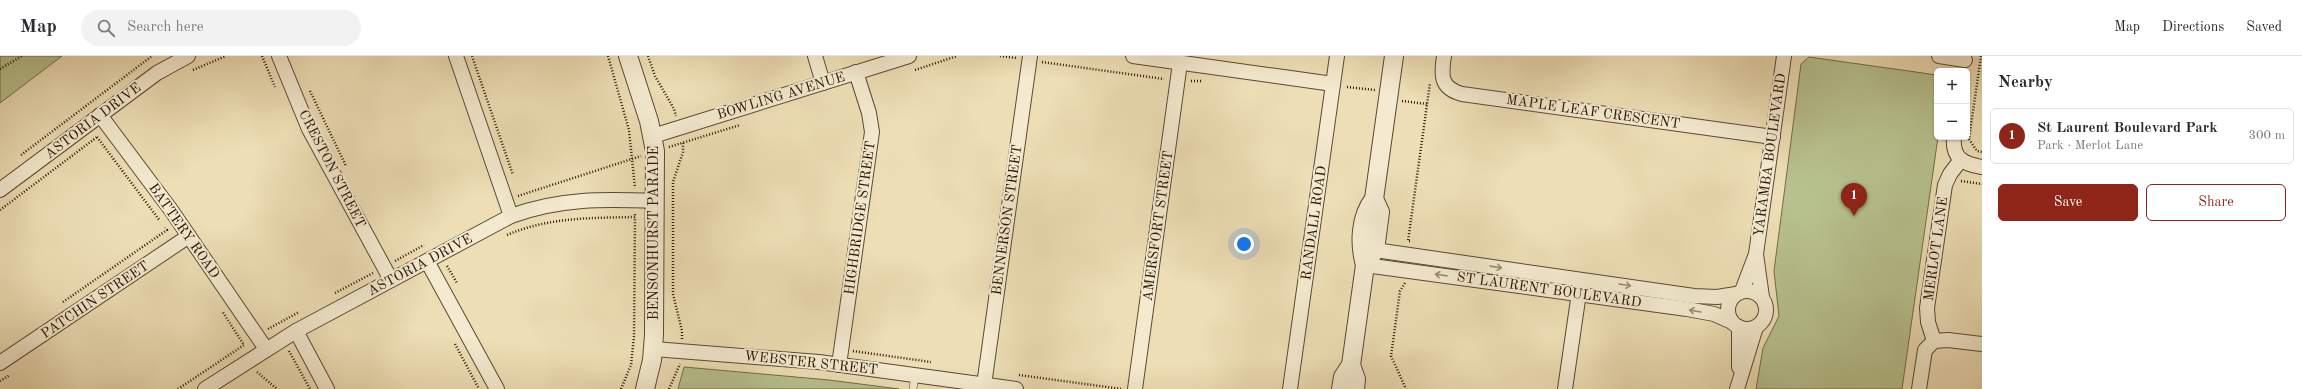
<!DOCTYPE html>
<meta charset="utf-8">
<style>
:root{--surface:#fff;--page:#f2f2f3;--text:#2b2b33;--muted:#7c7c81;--line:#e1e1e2;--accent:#8f2418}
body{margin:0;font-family:"Old Standard TT",serif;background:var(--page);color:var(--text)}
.controls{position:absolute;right:12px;top:12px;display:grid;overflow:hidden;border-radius:6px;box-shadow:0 1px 3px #0004}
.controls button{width:36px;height:36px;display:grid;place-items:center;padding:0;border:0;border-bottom:1px solid var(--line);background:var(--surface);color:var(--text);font:20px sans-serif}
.you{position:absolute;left:1244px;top:188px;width:14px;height:14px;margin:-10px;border:3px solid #fff;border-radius:50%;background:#1a73e8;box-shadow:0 0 0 6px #1a73e833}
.badge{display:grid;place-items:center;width:26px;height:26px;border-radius:50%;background:var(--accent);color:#fff;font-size:13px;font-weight:700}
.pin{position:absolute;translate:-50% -33px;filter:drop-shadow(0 1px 2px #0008)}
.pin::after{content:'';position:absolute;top:21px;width:14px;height:12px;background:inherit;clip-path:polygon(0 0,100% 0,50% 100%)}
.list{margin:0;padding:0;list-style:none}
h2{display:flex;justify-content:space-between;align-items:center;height:52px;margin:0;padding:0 16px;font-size:17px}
h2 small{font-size:13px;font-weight:400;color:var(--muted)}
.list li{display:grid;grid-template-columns:26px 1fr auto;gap:12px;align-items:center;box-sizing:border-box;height:56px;margin:0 8px 8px;padding:0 8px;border:1px solid var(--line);border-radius:6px}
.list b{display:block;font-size:15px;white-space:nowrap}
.list p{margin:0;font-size:13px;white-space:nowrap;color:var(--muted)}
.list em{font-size:13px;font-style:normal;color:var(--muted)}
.actions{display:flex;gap:8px;padding:12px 16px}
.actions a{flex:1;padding:9px 0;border:1px solid var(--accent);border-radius:6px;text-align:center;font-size:14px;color:var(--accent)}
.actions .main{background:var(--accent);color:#fff}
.icon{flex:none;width:22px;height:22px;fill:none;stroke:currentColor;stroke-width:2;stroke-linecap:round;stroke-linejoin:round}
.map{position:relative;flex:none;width:1982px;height:333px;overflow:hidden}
header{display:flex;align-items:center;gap:24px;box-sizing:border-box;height:56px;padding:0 20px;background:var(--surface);border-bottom:1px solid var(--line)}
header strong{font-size:19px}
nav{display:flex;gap:22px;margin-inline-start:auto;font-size:14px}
.search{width:280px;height:36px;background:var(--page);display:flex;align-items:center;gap:10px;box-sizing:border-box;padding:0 14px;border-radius:22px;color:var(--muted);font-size:15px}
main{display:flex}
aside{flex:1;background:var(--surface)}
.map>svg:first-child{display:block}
</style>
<header>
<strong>Map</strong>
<div class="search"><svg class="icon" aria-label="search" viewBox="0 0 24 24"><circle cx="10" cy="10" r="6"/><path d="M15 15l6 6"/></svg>Search here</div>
<nav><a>Map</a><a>Directions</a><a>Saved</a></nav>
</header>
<main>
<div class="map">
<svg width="1982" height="333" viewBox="0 0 1982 333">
<rect width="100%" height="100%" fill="#eddeb5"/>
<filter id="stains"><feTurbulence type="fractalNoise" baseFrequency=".005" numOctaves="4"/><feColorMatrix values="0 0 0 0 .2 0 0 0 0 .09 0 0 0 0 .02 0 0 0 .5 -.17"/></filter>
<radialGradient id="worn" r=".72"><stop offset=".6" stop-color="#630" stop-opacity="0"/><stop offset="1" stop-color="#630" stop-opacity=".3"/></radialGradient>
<g fill="#b7c18e" stroke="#716c4a">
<polygon points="0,0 62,0 0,47"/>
<polygon points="1809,1 1937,19 1938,81 1902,333 1756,333 1763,292 1779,260 1774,215 1801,8"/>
<polygon points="684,311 829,324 899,333 678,333"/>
</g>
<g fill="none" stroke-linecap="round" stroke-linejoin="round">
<defs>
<polyline id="service" points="913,333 915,319"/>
<g id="minor">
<polyline points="279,0 309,73 391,224"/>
<polyline points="456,0 511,160"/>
<polyline points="815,0 823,27"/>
<polyline points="1133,0 1333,28"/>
<path d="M 1444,0 C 1441,19 1440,32 1462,38 L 1773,81"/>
<polyline points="1939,0 1965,4"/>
<polyline points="100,59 171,154 266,293"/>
<polyline points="653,80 909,0"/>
<path d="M 1954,81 C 1952,102 1963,108 1982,111"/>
<polyline points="0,134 157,17 188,0"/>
<polyline points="1375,194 1694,240 1717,241 1736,238"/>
<polyline points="1756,198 1762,241"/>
<polyline points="427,205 497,333"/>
<polyline points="1365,209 1687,253 1714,258 1732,266"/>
<circle cx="1747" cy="254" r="19"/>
<polyline points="1742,235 1756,198 1784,0"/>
<polyline points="296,275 327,333"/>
<polyline points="1934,285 1928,266 1927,252 1945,129 1950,118 1960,105"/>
<polyline points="654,293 819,306 1016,333"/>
<polyline points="0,307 189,180"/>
<polyline points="839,309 872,76 869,57 856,16"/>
<polyline points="1739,311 1739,271"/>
<polyline points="984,329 1030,0"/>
<path d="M 205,333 L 296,275 L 511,160 C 560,142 604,143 655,145"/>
<polyline points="1135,333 1180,7"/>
<polyline points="1290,333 1337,0"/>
<polyline points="1565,333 1580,230"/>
<polyline points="1737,333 1756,271"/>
<polyline points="1919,333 1925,294 1934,285 1948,284 1982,288"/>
</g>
<g id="tertiary">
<polyline points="628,0 649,65 655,95 654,279 652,304 645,333"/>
<path d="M 1365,209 C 1359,187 1360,161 1374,143 L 1394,0"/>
<polyline points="1351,309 1356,323 1355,333"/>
<polyline points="1341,333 1343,321 1351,309 1365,209 1375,194 1380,156 1374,143"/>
</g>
</defs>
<use href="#service" stroke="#5c4832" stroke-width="8"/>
<use href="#minor" stroke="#5c4832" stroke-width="16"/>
<use href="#tertiary" stroke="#5c4832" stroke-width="20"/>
<g stroke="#2b1606" stroke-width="2.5" stroke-dasharray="1 2" stroke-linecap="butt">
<polyline points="262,0 275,31"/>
<polyline points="472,0 513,119"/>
<polyline points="608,0 629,74 635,132"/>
<polyline points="648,0 655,20 674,53 676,60"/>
<polyline points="1000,0 1017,2"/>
<polyline points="1981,0 1969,83 1977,95 1982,96"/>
<polyline points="1042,6 1164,23"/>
<polyline points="0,13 22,0"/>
<polyline points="193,14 226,0"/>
<polyline points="915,14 957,0"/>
<polyline points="1191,25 1202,25"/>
<polyline points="1347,31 1375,34"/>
<polyline points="310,35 346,110"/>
<polyline points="1402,45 1427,48"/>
<polyline points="97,81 160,165"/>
<polyline points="669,91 740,69"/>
<polyline points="21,99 152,0"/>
<polyline points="1961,125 1982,128"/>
<polyline points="518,140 641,100"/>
<polyline points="0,154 97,81"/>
<path d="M 507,179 C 549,161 591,162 635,161 L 635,157"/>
<polyline points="1410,185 1408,185 1430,27"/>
<polyline points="395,205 424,189"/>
<polyline points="447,210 457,227"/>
<polyline points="1405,227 1400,235 1391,300 1406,333"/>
<polyline points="335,237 373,217"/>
<polyline points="63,246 167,174 165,172"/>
<polyline points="268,273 299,256"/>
<polyline points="682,283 682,275 673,238 673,126 683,96 683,87"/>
<polyline points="455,288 479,333"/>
<polyline points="289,295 310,333"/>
<polyline points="853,295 931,306"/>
<polyline points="257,316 277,333"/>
<polyline points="1019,319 1122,333"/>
<polyline points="0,325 10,319"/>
<polyline points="178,333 244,289 222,255"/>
<polyline points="621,333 631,309 634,280 635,161"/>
<polyline points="669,333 680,308"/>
</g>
<use href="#service" stroke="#f3eacf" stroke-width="7"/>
<use href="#minor" stroke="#f3eacf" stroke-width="14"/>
<use href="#tertiary" stroke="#f3eacf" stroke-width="18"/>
</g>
<defs><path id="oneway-shaft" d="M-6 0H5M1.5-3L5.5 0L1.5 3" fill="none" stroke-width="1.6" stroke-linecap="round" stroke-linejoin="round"/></defs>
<g stroke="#998b75">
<use href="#oneway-shaft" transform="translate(1496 211) rotate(8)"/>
<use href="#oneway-shaft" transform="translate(1441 219) rotate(-172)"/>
<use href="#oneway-shaft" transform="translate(1625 229) rotate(9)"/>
<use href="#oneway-shaft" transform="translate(1695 255) rotate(-170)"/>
</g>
<g text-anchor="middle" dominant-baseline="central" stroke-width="4" stroke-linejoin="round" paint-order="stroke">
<g font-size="14" fill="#2b1606" stroke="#f3eacf">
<text transform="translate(781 40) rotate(-17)">BOWLING AVENUE</text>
<text transform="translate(1593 56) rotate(8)">MAPLE LEAF CRESCENT</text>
<text transform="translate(93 65) rotate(-37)">ASTORIA DRIVE</text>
<text transform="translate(1770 99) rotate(-82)">YARAMBA BOULEVARD</text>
<text transform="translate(332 113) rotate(63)">CRESTON STREET</text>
<text transform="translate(860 162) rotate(-82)">HIGHBRIDGE STREET</text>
<text transform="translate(1007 164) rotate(-82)">BENNERSON STREET</text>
<text transform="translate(1314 167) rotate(-82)">RANDALL ROAD</text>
<text transform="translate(1158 170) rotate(-82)">AMERSFORT STREET</text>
<text transform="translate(184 175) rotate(55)">BATTERY ROAD</text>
<text transform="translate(654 177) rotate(-90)">BENSONHURST PARADE</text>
<text transform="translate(1936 193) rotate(-82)">MERLOT LANE</text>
<text transform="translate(420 209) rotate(-28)">ASTORIA DRIVE</text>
<text transform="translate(1549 234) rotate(8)">ST LAURENT BOULEVARD</text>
<text transform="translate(95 244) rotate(-34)">PATCHIN STREET</text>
<text transform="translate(811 307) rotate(6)">WEBSTER STREET</text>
</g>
</g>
<rect width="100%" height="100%" filter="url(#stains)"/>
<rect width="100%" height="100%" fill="url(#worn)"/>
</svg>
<div class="controls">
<button>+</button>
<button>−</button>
</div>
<div class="you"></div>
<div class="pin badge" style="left:1854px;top:160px">1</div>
</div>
<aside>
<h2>Nearby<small></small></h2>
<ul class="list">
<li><span class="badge">1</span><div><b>St Laurent Boulevard Park</b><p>Park · Merlot Lane</p></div><em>300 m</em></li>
</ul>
<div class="actions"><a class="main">Save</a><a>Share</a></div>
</aside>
</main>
